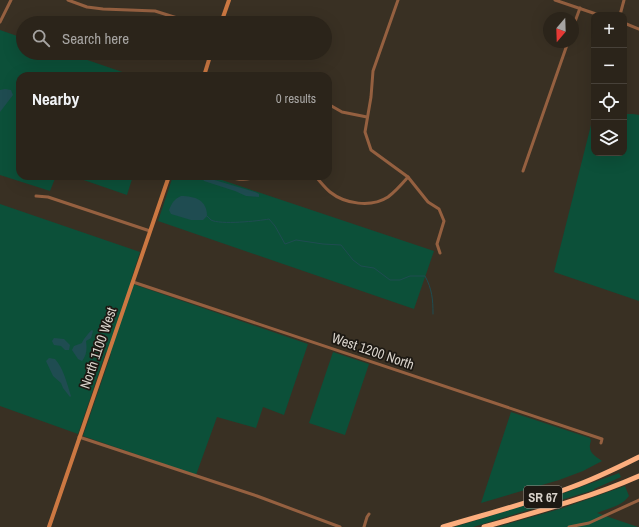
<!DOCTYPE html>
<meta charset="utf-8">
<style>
:root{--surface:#2b241a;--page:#332c23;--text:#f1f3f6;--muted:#a6a4a2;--line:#474139}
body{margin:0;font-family:"Archivo Narrow",sans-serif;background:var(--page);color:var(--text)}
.controls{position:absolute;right:12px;top:12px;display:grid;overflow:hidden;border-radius:8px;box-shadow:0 4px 16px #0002}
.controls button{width:36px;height:36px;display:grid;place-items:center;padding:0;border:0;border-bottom:1px solid var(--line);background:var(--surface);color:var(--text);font:20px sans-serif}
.compass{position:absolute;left:543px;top:12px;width:36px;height:36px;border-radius:50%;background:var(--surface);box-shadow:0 4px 16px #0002;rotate:199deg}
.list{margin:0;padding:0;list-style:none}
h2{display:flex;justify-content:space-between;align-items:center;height:52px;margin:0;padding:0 16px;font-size:17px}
h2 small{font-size:13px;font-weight:400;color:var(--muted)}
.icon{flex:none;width:22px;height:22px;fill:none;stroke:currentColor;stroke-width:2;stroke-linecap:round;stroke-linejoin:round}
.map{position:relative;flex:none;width:639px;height:527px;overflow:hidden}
.search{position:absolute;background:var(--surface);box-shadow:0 4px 16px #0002;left:16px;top:16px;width:316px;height:44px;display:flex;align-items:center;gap:10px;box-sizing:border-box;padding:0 14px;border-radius:22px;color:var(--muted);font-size:15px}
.panel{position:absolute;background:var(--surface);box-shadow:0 4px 16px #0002;left:16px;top:72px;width:316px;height:108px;border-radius:12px}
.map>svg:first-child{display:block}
</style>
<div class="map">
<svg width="639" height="527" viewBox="0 0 639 527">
<rect width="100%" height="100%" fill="#393023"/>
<g fill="#0c5039">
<polygon points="0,30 23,38 23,53 67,53 134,76 20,76 20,176 56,176 50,191 0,175"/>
<polygon points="624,114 633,114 639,115 639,301 554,272 593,117 594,153 624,153"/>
<polygon points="72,176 133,176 127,195"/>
<polygon points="173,176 210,176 434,251 414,309 158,221"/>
<polygon points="0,204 140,252 130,283 308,344 284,415 263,407 256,428 217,417 196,475 83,436 111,354 106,352 78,434 0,406"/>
<polygon points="333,352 369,364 345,435 309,423"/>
<path d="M 511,412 L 590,438 L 591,441 C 587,452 594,455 602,461 L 583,471 L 559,480 L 481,503 Z"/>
<polygon points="619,473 621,477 594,489 594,490 473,527 454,527 556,496"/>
<path d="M 625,486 L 629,496 C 622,506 607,509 597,513 L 638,527 L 497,527 L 563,508 Z"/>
</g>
<g fill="#1f4c51">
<polygon points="5,89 11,90 13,95 0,112 0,90"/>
<polygon points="201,176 255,192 259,194 259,197 246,196 235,191 204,181"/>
<path d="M 181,196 C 195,196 207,200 207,216 L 203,220 L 191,220 L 171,214 L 169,210 C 172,203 174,199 181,196 Z"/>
<path d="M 92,330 L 93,331 L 91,338 L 86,341 C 87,348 87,355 82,361 L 78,359 L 72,350 L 74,346 L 82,343 C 82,341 90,331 92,330 Z"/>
<polygon points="54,338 64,339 70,345 69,350 65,350 61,346 54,345 52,341"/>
<path d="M 49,358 L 55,359 C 64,369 67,384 71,396 L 70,397 L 63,388 L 61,383 L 53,376 L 46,361 Z"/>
</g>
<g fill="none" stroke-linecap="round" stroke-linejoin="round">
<path stroke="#1f4c51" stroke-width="1" d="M 207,216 C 208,217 210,219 211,220 C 220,225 259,221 269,219 L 275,226 L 285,244 L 296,240 L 323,244 L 341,245 L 353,260 L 361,266 L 374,268 L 390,280 L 400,280 L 410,276 L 425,276 C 432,289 433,299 433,314"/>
<g stroke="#956040" stroke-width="3">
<polyline points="68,0 87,7 103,9 155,11 193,23"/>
<polyline points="398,0 373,71 371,97 365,132 371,150 408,177 428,202 439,209 444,221 437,244 440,253"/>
<polyline points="555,0 599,15"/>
<polyline points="620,15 624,0"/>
<polyline points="0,22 11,0"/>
<polyline points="624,23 639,29"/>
<polyline points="573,27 580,8"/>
<polyline points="328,104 342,112 367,117"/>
<polyline points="523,171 568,42"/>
<path d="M 226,176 C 235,179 248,181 256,176"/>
<path d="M 315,176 C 320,181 324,187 330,192 C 345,204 371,208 388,197 C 396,191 402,184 408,177"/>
<polyline points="36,196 48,197 150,231"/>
<polyline points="133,282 602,439 601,443"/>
<polyline points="79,437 257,496 340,527"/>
<polyline points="364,527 367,517 369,514"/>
<polyline points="569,527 589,523 639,500"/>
</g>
<g stroke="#cc7842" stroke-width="4">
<polyline points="221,23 229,0"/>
<polyline points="204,76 211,53"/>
<polyline points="49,527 169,176"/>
</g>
<g stroke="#fcae7e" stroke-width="5">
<path d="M 443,527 C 486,514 530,503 572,487 C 595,479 617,468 639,457"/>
<path d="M 484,527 C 536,512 589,498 639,476"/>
</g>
</g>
<g text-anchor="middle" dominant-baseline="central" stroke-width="3.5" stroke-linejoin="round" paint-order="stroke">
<rect fill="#1d1913" stroke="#a09a93" stroke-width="1" x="524" y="486" width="38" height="22" rx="3"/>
<g font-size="13" font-weight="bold" fill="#d8d2ca">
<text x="543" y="497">SR 67</text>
</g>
<g font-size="14" fill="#d8d2ca" stroke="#1d1913">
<text transform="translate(98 348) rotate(-71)">North 1100 West</text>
<text transform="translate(373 351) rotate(19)">West 1200 North</text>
</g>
</g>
</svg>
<div class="controls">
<button>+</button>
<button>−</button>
<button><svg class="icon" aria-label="locate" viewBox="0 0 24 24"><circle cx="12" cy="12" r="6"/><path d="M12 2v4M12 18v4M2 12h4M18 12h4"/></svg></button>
<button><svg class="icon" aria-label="layers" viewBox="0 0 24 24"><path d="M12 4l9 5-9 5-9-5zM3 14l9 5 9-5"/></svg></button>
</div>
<svg class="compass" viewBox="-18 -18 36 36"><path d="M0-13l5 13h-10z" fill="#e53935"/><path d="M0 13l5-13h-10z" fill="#a6a4a2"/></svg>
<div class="search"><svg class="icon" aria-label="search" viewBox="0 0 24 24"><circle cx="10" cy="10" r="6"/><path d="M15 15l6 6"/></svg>Search here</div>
<section class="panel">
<h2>Nearby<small>0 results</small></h2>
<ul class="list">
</ul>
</section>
</div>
